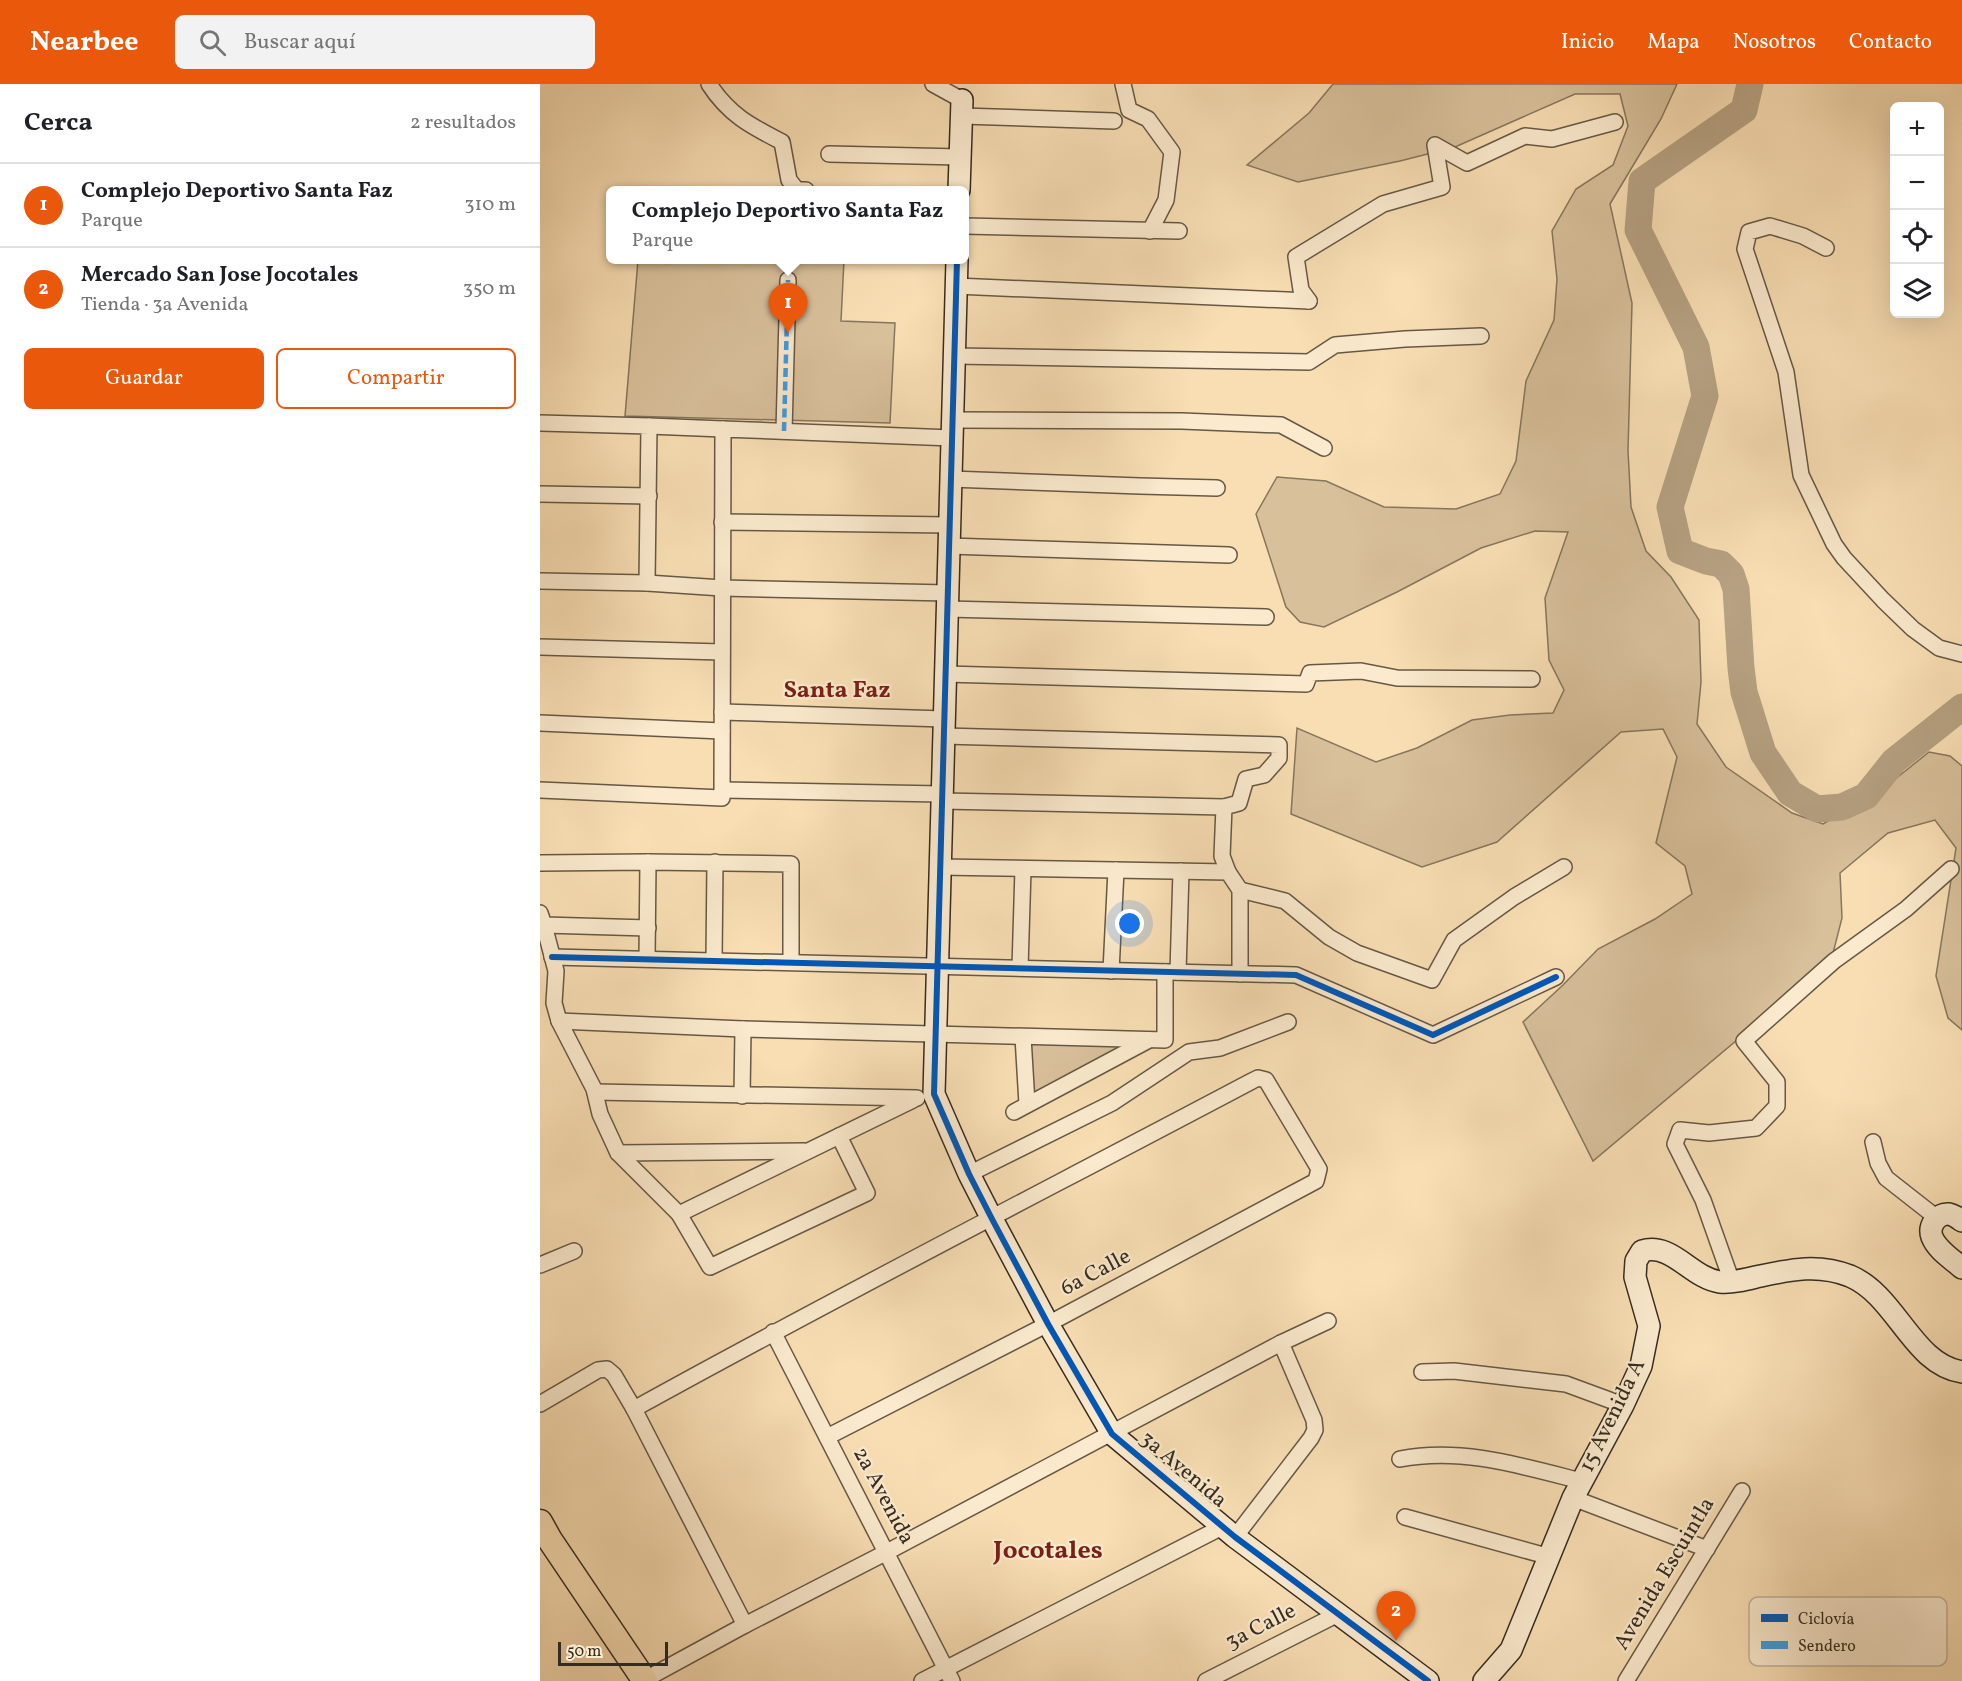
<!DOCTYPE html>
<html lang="es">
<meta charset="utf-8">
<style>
:root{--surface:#fff;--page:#f2f2f2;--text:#202124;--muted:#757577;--line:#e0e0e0;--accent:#ea580c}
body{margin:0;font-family:Vollkorn,serif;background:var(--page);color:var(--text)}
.controls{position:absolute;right:18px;top:18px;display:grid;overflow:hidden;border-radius:9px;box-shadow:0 6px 24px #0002}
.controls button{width:54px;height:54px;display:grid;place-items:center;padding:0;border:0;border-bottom:2px solid var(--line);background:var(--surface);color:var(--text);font:30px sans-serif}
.scale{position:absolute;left:18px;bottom:15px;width:110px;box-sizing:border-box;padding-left:6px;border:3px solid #352c20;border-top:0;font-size:16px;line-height:21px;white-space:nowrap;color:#352c20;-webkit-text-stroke:4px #fbeace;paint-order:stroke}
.you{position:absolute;left:590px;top:840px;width:21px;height:21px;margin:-15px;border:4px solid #fff;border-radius:50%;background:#1a73e8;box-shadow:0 0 0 9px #1a73e833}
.badge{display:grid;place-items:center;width:39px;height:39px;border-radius:50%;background:var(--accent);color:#fff;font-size:20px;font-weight:700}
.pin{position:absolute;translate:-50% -50px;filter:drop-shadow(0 2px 3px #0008)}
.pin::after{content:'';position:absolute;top:32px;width:21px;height:18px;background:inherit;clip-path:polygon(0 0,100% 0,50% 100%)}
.popup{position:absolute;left:66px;top:102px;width:363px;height:78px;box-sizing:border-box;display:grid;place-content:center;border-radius:9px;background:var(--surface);filter:drop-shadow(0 2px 4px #0005);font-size:20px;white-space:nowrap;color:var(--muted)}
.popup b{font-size:22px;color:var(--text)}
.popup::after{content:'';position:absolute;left:50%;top:100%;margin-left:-12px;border:12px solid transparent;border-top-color:var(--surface)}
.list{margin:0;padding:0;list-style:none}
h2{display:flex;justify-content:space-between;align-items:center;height:78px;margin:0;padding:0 24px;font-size:26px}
h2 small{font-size:20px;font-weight:400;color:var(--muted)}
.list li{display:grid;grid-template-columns:39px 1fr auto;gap:18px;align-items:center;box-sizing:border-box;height:84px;padding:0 24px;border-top:2px solid var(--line)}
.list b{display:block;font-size:22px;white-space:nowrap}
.list p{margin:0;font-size:20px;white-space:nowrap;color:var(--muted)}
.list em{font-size:20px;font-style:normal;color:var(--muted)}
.actions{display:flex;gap:12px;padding:18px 24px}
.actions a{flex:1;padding:14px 0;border:2px solid var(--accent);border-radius:9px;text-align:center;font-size:21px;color:var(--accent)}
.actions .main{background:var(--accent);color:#fff}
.icon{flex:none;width:33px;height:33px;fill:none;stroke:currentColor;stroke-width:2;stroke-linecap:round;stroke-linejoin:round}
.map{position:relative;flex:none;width:1422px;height:1597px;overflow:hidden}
header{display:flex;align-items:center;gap:36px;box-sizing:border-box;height:84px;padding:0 30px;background:var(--accent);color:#fff}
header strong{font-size:28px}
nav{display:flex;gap:33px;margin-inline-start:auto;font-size:21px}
.search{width:420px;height:54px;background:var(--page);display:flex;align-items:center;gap:15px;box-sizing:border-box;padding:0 21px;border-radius:9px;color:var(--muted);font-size:22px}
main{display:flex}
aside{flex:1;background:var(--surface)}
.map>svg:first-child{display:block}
</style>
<header>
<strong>Nearbee</strong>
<div class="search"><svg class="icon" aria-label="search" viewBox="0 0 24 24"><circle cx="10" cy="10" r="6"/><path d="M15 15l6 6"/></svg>Buscar aquí</div>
<nav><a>Inicio</a><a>Mapa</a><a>Nosotros</a><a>Contacto</a></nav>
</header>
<main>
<aside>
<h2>Cerca<small>2 resultados</small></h2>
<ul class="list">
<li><span class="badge">1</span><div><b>Complejo Deportivo Santa Faz</b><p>Parque</p></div><em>310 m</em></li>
<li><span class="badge">2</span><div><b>Mercado San Jose Jocotales</b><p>Tienda · 3a Avenida</p></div><em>350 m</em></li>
</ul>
<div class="actions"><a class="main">Guardar</a><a>Compartir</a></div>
</aside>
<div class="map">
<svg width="1422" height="1597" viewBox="0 0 1422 1597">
<rect width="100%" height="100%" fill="#f9deb4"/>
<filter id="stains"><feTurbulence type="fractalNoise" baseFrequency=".00333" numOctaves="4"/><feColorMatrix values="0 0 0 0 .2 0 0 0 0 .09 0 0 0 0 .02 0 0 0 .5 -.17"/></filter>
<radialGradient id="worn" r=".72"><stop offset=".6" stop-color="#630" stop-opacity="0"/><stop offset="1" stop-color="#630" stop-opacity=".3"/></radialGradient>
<g fill="#d8c09b" stroke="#86765e" stroke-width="1.5">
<polygon points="793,0 1137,0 1121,35 1070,120 1092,219 1088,367 1091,423 1106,467 1131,493 1159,536 1161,598 1157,640 1186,683 1252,729 1283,740 1339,708 1389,668 1410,672 1422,682 1422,946 1408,934 1396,892 1416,764 1395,736 1348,749 1300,789 1302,834 1291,877 1053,1077 983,938 1023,901 1058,865 1115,835 1152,810 1145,782 1116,759 1137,673 1123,645 1081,648 957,758 882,783 751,730 757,644 836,678 877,664 932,636 970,631 1013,629 1024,606 1009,576 1005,514 1028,448 995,447 941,464 857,508 784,543 760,538 746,523 716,430 737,393 786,397 844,423 916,425 960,410 976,377 986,297 1014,236 1017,195 1012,147 1036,105 1073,81 1088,42 1080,10 1035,10 915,63 860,77 758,98 707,81 769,29"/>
<polygon points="98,176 304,176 301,237 355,239 350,339 85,332"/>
<polygon points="483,953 611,955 487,1020"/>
</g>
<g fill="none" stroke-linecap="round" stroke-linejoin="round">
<polyline stroke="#b6a182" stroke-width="27" points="1210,0 1204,26 1102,97 1098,146 1156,263 1165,312 1130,423 1140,467 1166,477 1181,480 1191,490 1196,505 1201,584 1204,608 1223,669 1250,709 1277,725 1302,723 1326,712 1354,677 1422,623"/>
<defs>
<g id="street">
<path d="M 169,0 C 189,31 211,42 242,58 L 249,96 L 257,106 L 266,106"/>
<polyline points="393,0 422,16"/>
<polyline points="583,0 589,26 608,35 632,68 626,116 610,147"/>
<polyline points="422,32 574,37"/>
<polyline points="289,70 420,73"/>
<polyline points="425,142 639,147"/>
<polyline points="1286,164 1263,152 1230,142 1209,148 1205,165 1246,288 1261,391 1294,460 1304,474 1343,516 1373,545 1399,564 1422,570"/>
<polyline points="416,202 769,217"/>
<polyline points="769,217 761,206 756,173 843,120 902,103 895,61 927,79 985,52 1012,55 1075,38"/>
<polyline points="414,272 769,278 795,261 865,255 941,252"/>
<polyline points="412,336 642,337 741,341 784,364"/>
<polyline points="0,339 109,342 107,499"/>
<polyline points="109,342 183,345"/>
<polyline points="244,347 248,196"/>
<polyline points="411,395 600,402 677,404"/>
<polyline points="0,410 109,412"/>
<polyline points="182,438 409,441"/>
<polyline points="409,462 689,471"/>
<polyline points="0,497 107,499 182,504 408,509"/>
<polyline points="407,525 726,533"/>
<polyline points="0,563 182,568"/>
<polyline points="405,590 766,600 770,589 821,587 857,594 992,595"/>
<polyline points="182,628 404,635"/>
<polyline points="0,639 182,647"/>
<polyline points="404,652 739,661 739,674 724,691 706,695 699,719 684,723 682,772 688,788"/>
<polyline points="0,706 182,714 183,345 412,354"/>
<polyline points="183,706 402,710"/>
<polyline points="402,717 684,723"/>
<polyline points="0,779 108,778 251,780 251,877"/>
<polyline points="400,783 688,788 700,806 700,890"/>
<polyline points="700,806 745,817 789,853 817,869 892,896 914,856 974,813 1024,783"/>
<polyline points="0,829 4,841 108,844"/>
<polyline points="4,841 16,887 14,919 19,937 54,1005 60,1030 78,1069 139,1130 170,1183 327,1109 299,1052"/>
<polyline points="12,873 756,891 893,951 1016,893"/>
<polyline points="107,875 108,778"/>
<polyline points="174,876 175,778"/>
<polyline points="480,884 483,785"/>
<polyline points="571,887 576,786"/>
<polyline points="638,888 641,787"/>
<polyline points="19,937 203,945 625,956 625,888"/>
<polyline points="483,953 487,1020"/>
<polyline points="55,1008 377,1014"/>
<polyline points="202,1012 203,945"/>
<polyline points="474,1028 609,956"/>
<polyline points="1333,1058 1338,1079 1346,1094 1397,1134"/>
<polyline points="78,1069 264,1067"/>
<polyline points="429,1090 572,1019 649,968 680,964 748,938"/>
<polyline points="139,1130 373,1016"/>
<polyline points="0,1181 34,1167"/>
<polyline points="1192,1198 1163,1116 1135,1060 1140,1046 1169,1049 1216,1044 1237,1022 1237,998 1204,957 1294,877 1366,825 1411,785"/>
<polyline points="233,1248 412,1597"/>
<polyline points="882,1288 914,1287 1026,1300 1083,1321"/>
<polyline points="0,1320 58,1286 67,1285 74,1291 94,1325 205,1541"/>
<path d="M 94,1325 C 298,1212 506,1106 712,997 L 718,994 L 726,996 L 779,1085 L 776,1097 L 508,1240 L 287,1353"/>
<path d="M 860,1375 C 921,1363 982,1382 1041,1397"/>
<polyline points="1033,1414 1167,1465"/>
<polyline points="865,1433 1010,1473"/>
<polyline points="695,1453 771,1354 775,1346 774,1336 741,1259"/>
<polyline points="104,1596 205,1541 347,1468 741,1259 788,1237"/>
<polyline points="382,1597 682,1443"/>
<polyline points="666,1597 798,1530"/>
<polyline points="1086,1597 1202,1407"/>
</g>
<g id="secondary">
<polyline points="419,106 422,16"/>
<polyline points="417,176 394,1010 429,1090 452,1135 508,1240 572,1350 695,1453 888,1597"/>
<path d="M 1422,1137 C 1418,1134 1414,1131 1409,1130 C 1397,1129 1388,1142 1392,1153 C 1397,1166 1412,1175 1422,1184"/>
<path d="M 944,1597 L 971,1566 L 1033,1414 L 1083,1321 L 1101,1282 L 1109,1242 L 1095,1193 L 1096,1177 L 1102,1167 C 1132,1158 1151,1194 1180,1198 C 1192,1199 1204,1196 1216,1193 C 1249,1186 1277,1179 1310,1192 C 1357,1212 1372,1280 1422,1288"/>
</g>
<polyline id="primary" points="0,1438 10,1456 105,1597"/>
</defs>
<use href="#street" stroke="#665845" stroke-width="18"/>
<use href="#secondary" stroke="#352c20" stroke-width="24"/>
<use href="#primary" stroke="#352c20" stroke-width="27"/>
<use href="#street" stroke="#fbeace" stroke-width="15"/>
<use href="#secondary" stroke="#fbeace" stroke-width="21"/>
<use href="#primary" stroke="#f9deb4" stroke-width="24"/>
<polyline stroke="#3e9ce0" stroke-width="4.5" stroke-dasharray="9 4.5" stroke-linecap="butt" points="244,347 248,196"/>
<defs>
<g id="cycleway">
<polyline points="417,176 394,1010 429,1090 452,1135 508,1240 572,1350 695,1453 888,1597"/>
<polyline points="12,873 756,891 893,951 1016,893"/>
</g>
</defs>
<use href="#cycleway" stroke="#fbeace" stroke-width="10"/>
<use href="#cycleway" stroke="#0057b8" stroke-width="6"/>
</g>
<g text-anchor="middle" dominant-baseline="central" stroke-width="4.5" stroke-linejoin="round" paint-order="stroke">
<g font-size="22" fill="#352c20" stroke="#fbeace">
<text transform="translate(556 1189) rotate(-28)">6a Calle</text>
<text transform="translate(1073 1332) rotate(-64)">15 Avenida A</text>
<text transform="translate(643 1386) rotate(40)">3a Avenida</text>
<text transform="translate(343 1412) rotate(62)">2a Avenida</text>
<text transform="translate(1125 1490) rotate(-59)">Avenida Escuintla</text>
<text transform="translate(721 1543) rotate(-27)">3a Calle</text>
</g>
<g font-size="24" font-weight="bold" fill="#7a1f14" stroke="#fbeace">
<text x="297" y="607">Santa Faz</text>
</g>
<g font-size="26" font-weight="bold" fill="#7a1f14" stroke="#fbeace">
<text x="508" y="1467">Jocotales</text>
</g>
</g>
<rect x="1209" y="1513" width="198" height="69" rx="9" fill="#fbeace" stroke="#c0b19a" stroke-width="1.5"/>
<rect x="1221" y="1530" width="27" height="8" fill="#0057b8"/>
<rect x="1221" y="1557" width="27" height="8" fill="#3e9ce0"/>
<g font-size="16" fill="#352c20">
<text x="1258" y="1540">Ciclovía</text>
<text x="1258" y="1567">Sendero</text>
</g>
<rect width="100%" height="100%" filter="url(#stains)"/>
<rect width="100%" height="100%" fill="url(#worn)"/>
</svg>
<div class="controls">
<button>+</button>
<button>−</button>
<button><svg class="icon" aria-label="locate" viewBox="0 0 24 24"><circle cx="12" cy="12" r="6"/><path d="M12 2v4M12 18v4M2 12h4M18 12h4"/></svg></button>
<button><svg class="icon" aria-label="layers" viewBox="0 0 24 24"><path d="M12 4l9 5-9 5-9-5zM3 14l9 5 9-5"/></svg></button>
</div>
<div class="scale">50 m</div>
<div class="you"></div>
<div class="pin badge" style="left:248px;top:249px">1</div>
<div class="popup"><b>Complejo Deportivo Santa Faz</b>Parque</div>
<div class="pin badge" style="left:856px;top:1557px">2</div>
</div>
</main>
